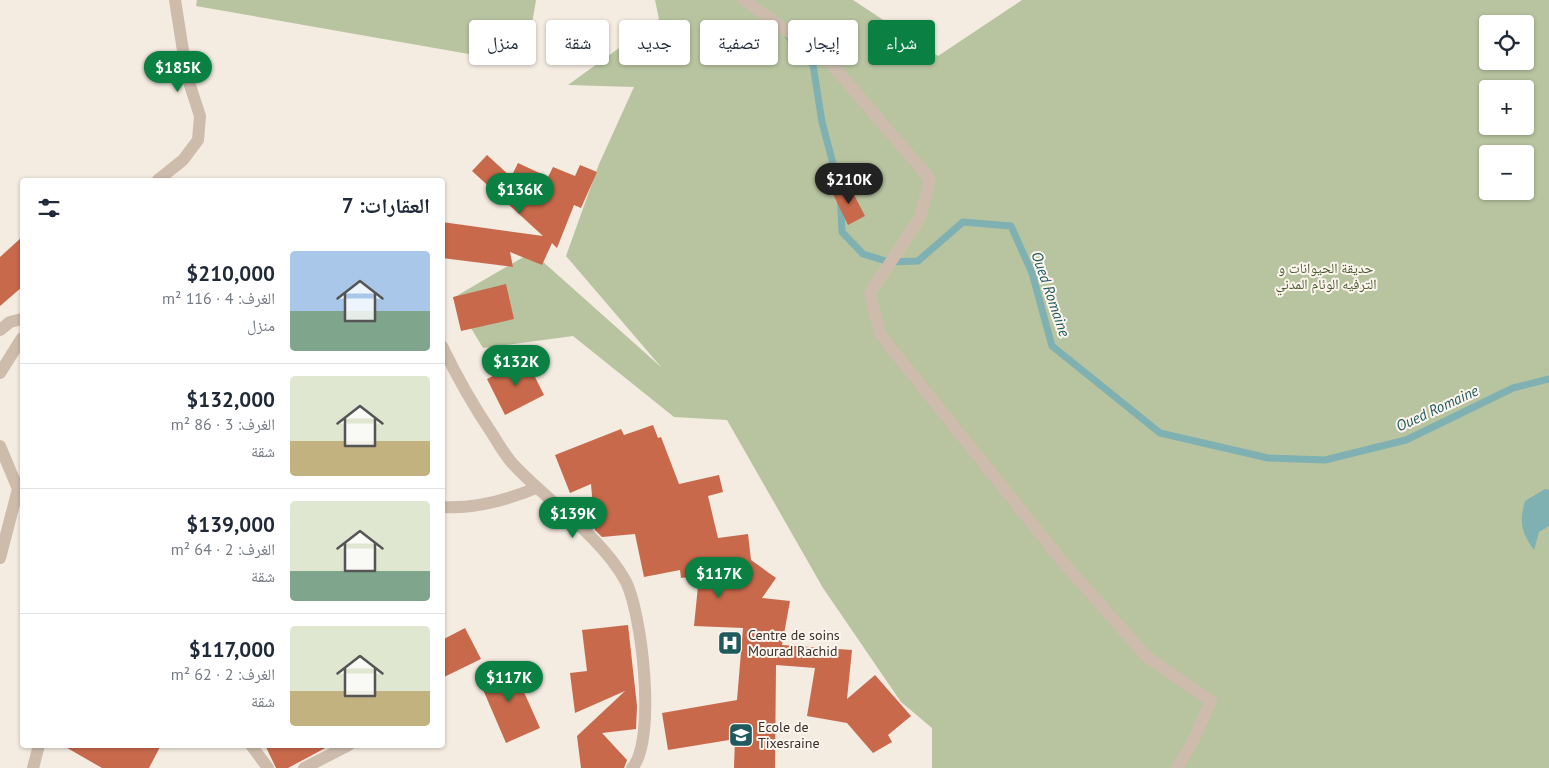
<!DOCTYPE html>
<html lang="ar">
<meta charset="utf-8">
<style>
:root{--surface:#fff;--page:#f6f6f7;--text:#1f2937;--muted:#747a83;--line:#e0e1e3;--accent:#0b8043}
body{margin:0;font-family:"PT Sans","Noto Naskh Arabic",sans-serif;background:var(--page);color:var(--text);direction:rtl;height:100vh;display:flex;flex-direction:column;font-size:19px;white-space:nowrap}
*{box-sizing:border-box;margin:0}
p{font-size:16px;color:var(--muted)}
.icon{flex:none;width:28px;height:28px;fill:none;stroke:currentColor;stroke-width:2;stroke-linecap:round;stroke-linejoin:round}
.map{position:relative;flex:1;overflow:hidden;direction:ltr}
.drawer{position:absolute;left:20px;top:178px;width:425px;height:570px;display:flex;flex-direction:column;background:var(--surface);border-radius:5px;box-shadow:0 1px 4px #0004;direction:rtl}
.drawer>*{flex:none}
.hud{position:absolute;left:460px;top:20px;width:475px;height:45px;direction:rtl;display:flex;gap:10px}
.tools{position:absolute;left:1479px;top:15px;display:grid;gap:10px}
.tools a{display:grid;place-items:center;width:55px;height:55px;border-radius:5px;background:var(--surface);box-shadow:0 1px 4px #0004;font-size:25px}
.price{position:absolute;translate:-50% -42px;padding:0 11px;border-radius:18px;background:var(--accent);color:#fff;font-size:16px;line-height:32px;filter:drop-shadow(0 1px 2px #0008)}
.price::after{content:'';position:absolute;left:50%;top:30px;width:15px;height:11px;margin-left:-8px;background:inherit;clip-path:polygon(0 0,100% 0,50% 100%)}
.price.on{background:#222;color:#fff}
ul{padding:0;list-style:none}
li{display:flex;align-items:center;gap:15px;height:125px;padding:0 15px}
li+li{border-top:1px solid var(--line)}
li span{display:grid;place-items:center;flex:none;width:140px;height:100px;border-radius:5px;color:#555}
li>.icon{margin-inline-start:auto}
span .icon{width:60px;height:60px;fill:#fffc;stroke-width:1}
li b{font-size:21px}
h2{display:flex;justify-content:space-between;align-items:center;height:60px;padding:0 15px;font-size:21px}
.tag{padding:0 18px;border-radius:5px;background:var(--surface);box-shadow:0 1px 4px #0004;font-size:18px;line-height:45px}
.tag.on{background:var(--accent);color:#fff}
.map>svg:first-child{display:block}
</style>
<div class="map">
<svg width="1549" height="768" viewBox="0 0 1549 768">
<rect width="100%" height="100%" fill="#f4ebe1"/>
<path fill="#b8c4a0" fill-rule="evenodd" d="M197,0H536L525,64L196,6Z
M655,0H853L938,56L1022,0H1549V768H932V728L901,702L823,588L727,420L674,417L573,336L483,348L453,298L532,252L661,367L566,256L599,164L634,87L568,85L659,19ZM1488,24H1525V61H1488ZM1488,89H1525V126H1488ZM1488,154H1525V191H1488Z"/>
<path fill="#7fb0b2" d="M1545,489L1549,490V526L1539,532L1534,550C1521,532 1519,522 1525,501Z"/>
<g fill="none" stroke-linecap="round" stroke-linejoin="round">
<path stroke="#7fb0b2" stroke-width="7" d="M788,36L813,65L822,122L840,190L842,232L863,254L889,262L918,261L963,222L1011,226L1032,273L1052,346L1160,433L1268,458L1325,460L1406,440L1513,388L1549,379"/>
</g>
<path fill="#c8694b" d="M487,155L511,177L518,163L548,177L553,167L575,176L580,165L597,172L581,208L574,205L557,248L552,243L542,265L510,252L513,267L442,258V222L543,236L472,171Z
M849,185L865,216L848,225L833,194Z
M22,237V287L0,306V257Z
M506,284L514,319L461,331L453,297Z
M526,359L544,395L505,415L487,379Z
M653,425L658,438L661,437L679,484L719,475L723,492L708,496L718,538L748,534L751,560L776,578L762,598L790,601L782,645L852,650L847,699L875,675L911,716L888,735L892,742L873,753L847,723L807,716L815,668L776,665L775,768H734L735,739L668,750L662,713L737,700L743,628L694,626L699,576L681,578L680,570L644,577L635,534L602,537L595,530L591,484L570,493L555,455L621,429L624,435Z
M628,625L637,706L636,729L602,733L627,760L624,768H581L577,736L625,691L575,713L570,673L587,671L582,630Z
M465,628L481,659L442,678V640Z
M511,663L540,728L506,743L478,678Z
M62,745H161L149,768H102Z
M265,745H331L288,768H276Z"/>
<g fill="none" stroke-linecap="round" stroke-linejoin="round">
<path stroke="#cdbbac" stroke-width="12" d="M744,0L828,60L930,179L920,218L870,293L880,334L1062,561L1147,657L1211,701L1193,741L1177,768"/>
<path stroke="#cdbbac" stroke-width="12" d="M158,180L183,160L198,140L200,116L187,76L175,0
M0,330L10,322L22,319
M442,346C457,377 474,407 493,435C499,445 505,455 512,463C547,501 600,535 625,580C642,611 657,741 632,768
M0,373L22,338
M0,446L18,489L0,558
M442,507C474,509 507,500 536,488
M251,745L268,768
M33,768L39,745
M304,768L349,745"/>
</g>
<defs>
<symbol id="hospital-square" viewBox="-11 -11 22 22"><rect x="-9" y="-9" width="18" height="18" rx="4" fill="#1f5a5e" stroke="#fbf5ee"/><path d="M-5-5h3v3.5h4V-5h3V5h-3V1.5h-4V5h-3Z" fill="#fff"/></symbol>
<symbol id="school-square" viewBox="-11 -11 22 22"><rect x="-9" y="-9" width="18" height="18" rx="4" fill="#1f5a5e" stroke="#fbf5ee"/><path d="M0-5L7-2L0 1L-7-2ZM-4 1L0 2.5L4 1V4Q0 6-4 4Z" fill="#fff"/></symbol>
</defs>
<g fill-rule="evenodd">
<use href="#hospital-square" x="716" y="629" width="28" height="28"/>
<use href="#school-square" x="727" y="721" width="28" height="28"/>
</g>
<g text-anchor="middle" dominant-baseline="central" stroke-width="4" stroke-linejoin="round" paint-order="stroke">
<g font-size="14" fill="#4a5a2e" stroke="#fbf5ee">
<text x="1326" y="268">حديقة الحيوانات و<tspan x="1326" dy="16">الترفيه الوئام المدني</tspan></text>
</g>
<g font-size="14" fill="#3b302b" stroke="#fbf5ee" text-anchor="start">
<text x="748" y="635">Centre de soins<tspan x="748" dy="16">Mourad Rachid</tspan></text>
<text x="758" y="727">Ecole de<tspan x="758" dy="16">Tixesraine</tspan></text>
</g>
<g font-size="15" font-style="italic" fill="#1f5a5e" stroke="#fbf5ee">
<text transform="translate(1051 294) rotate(71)">Oued Romaine</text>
<text transform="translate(1437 408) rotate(-25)">Oued Romaine</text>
</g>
</g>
</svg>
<div class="tools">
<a><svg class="icon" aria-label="locate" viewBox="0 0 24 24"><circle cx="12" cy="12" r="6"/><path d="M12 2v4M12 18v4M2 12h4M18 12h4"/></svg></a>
<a>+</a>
<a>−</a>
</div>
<b class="price" style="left:178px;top:93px">$185K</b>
<b class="price on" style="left:849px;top:205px">$210K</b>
<b class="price" style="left:520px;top:215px">$136K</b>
<b class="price" style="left:516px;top:387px">$132K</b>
<b class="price" style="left:573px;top:539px">$139K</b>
<b class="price" style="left:719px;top:599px">$117K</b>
<b class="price" style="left:509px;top:703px">$117K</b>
<div class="hud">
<a class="tag on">شراء</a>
<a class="tag">إيجار</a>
<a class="tag">تصفية</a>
<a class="tag">جديد</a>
<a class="tag">شقة</a>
<a class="tag">منزل</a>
</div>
<section class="drawer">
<h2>العقارات: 7<svg class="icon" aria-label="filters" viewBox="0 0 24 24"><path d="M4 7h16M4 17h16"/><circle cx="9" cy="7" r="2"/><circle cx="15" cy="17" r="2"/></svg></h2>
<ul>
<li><span style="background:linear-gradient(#a9c7e8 60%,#7fa58c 0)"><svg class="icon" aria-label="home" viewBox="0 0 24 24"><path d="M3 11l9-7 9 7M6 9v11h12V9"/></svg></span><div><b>$210,000</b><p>الغرف: 4 · 116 m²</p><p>منزل</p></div></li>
<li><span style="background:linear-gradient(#dfe7d0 65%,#c2b280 0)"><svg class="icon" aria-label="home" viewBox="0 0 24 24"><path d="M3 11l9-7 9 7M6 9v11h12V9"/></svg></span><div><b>$132,000</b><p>الغرف: 3 · 86 m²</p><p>شقة</p></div></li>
<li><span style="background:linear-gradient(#dfe7d0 70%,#7fa58c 0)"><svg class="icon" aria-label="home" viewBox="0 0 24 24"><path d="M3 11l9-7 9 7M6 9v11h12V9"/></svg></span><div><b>$139,000</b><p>الغرف: 2 · 64 m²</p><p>شقة</p></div></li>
<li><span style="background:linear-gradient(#dfe7d0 65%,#c2b280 0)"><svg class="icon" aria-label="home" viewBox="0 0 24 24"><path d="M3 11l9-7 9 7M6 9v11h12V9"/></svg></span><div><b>$117,000</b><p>الغرف: 2 · 62 m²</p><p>شقة</p></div></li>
</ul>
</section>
</div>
